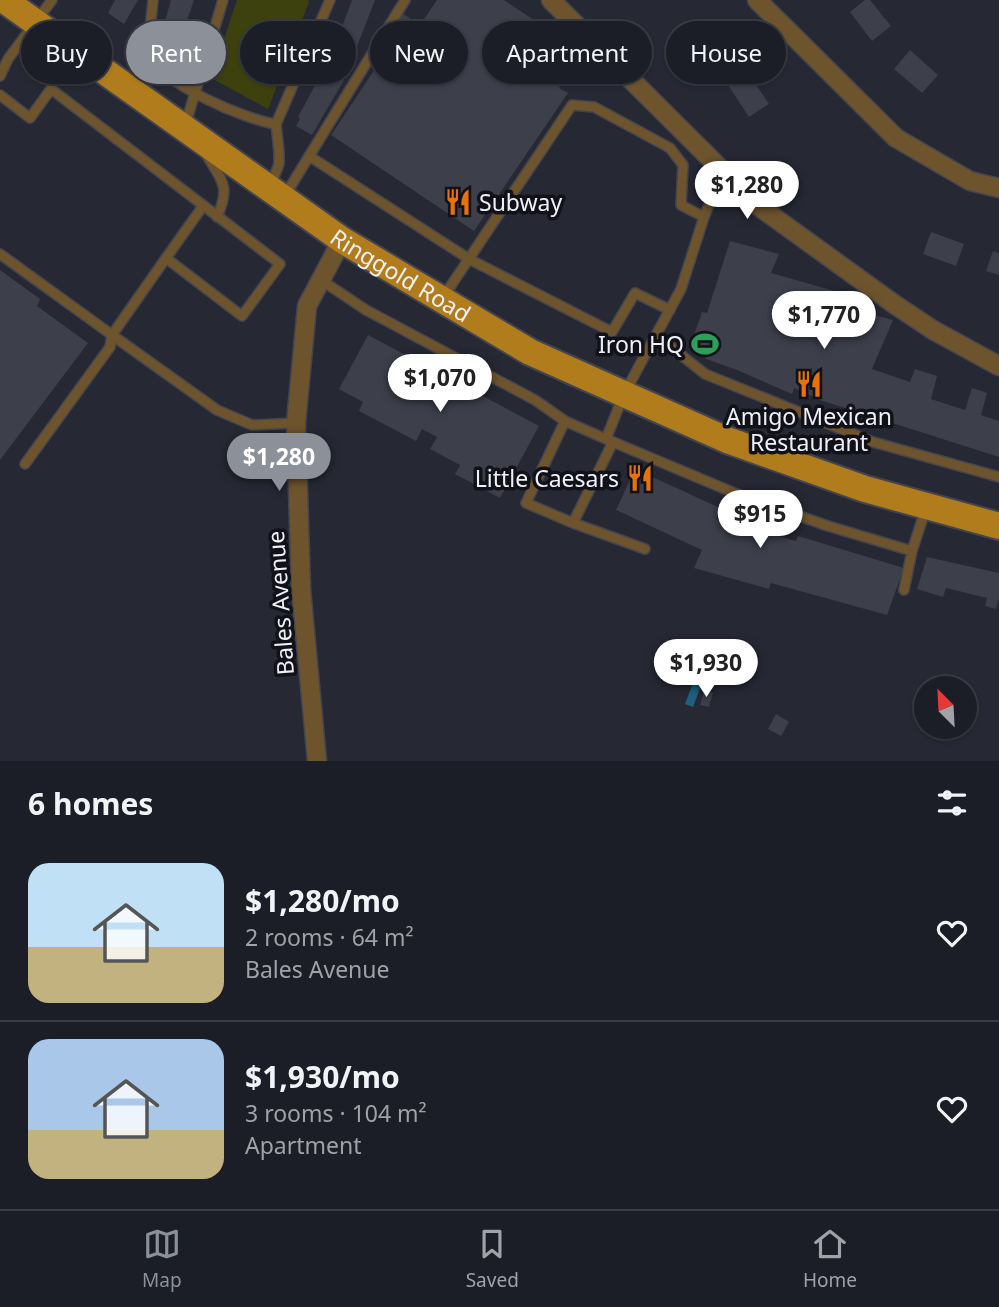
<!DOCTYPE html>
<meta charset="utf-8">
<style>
:root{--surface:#1c1e27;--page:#292b33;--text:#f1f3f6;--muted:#a0a2a7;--line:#3a3c44;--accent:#8c9099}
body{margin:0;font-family:"Noto Sans",sans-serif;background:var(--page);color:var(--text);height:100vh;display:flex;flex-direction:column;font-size:26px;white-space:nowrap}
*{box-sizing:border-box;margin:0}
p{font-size:23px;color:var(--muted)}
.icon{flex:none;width:38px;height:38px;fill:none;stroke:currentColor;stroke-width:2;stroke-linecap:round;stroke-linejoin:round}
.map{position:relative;height:761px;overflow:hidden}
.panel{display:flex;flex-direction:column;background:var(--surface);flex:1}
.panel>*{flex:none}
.hud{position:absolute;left:21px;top:21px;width:957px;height:63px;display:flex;gap:14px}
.needle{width:46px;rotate:336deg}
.tools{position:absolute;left:914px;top:676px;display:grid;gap:14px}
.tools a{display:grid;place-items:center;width:63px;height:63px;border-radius:50%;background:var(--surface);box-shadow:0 2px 5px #0004,0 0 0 2px var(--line);font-size:35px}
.price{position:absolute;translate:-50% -60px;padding:0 16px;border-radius:24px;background:#fff;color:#222;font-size:23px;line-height:46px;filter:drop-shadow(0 2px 4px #0008)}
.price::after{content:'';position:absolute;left:50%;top:42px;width:21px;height:16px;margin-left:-10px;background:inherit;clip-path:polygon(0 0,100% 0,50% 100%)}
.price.on{background:var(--accent);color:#fff}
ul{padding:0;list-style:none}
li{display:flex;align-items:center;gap:21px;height:175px;padding:0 28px}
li+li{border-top:2px solid var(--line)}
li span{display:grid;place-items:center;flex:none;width:196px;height:140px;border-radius:21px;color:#555}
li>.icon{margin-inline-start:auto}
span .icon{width:84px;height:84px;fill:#fffc;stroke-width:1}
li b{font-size:30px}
h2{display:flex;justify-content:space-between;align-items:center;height:84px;padding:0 28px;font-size:30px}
.chip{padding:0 24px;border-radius:32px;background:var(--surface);box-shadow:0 2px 5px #0004,0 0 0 2px var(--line);font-size:24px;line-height:63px}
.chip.on{background:var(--accent);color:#fff}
.menu{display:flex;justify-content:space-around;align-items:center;height:98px;border-top:2px solid var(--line);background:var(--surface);font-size:19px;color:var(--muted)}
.menu a{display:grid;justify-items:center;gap:4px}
.menu .on{color:var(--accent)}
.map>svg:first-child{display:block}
</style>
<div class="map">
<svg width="999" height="761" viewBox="0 0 999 761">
<rect width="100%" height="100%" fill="#262834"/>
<path fill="#3d410e" d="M237,0H308L309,2L268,109L213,79L212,75Z"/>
<path fill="#1d6181" d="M693,683L701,686L693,707L685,704Z"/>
<path fill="#3d3f4b" d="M115,0H138L124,24L108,13Z
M171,0H194L185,27L183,65H164V24Z
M352,0H375L344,80L312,135L296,126L300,119L298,117L319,78L322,81Z
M437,0H504L583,53L559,88L568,93L474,231L331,135L375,69L394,82L402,71L390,63L411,36L395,26L403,14L420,25Z
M865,0H870L891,26L872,41L850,12Z
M910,50L938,75L922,93L894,69Z
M746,70L769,104L749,117L726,82Z
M931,232L964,244L956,266L923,254Z
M730,241L779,254L771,273L856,297L851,309L893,320L872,369L910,382L915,369L937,376L931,399L965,410L972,388L987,393L981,415L999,421V457L820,400L794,388L792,394L737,370L706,359L694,335L702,312L707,313Z
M993,251L999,253V275L986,271Z
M0,270L40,299L37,306L88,343L0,460Z
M368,335L539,426L500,498L455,474L460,465L430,449L437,437L422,429L416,441L359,411L363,402L339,389Z
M635,469L720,508L716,519L796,541L798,536L904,568L887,615L771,583L769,589L694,568L702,550L616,510Z
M927,557L999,573V598L996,609L985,606L987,598L946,588L943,597L917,589Z
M704,690L713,693L709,707L700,705Z
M776,714L789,722L781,736L768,729Z"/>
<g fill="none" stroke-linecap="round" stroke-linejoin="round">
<defs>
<path id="service" d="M153,0C152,16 147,39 151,54C160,84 246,120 276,124
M0,76L8,59L52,0
M0,95L30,118L51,89L280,264L242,316L166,258L112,335L0,254
M185,126L223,0
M206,154C222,181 231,186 217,217
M309,156L469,259L612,332L635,293L670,310
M727,174L714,193L704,217L681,289L624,394L606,439L737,494L828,526L912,551L926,508
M271,185L279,164V152L276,124L330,0
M284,197L405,0
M166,258L203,206
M321,280L366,310L535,400L565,421
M444,296L572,105L594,107L670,148L683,165L681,205L704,217
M656,335L705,374L873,442L999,477
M606,439L565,421L526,503L573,523L613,442
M25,464L110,347L112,335L217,410L252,425L296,423
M573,523L645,549
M904,590L912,551"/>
<path id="minor" d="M551,0L757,205L894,304L933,330L999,366
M757,0L896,138L970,181L999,188
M317,761L301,589L296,423L307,306L342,240"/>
<g id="primary">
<path id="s1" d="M4,0L342,240L530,352L727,440L865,489L999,526"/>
</g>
</defs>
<use href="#service" stroke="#42444f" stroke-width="12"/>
<use href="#minor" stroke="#42444f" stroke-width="21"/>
<use href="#primary" stroke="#42444f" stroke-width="30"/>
<use href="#service" stroke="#6e542d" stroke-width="9"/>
<use href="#minor" stroke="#6e542d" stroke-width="18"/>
<use href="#primary" stroke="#b17c1c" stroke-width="26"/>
</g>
<defs>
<symbol id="restaurant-bare" viewBox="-9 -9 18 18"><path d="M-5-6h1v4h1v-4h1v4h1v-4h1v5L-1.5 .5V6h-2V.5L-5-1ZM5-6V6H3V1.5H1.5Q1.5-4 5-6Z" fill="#e8710a" stroke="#111217" stroke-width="2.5" paint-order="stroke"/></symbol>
<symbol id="stadium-bare" viewBox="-9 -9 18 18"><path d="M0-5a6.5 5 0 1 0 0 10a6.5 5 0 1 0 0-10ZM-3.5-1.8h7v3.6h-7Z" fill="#2e9e5b" stroke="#111217" stroke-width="2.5" paint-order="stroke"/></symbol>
</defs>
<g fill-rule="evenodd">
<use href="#restaurant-bare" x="439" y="183" width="38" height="38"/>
<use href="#stadium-bare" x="686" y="325" width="38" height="38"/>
<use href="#restaurant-bare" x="790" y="365" width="38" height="38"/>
<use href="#restaurant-bare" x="621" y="459" width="38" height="38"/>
</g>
<g text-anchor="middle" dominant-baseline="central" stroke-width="7" stroke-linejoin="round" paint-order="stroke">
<g font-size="23" fill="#eeeff7" stroke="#111217" text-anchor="end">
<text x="479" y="202" text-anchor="start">Subway</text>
<text x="684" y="344">Iron HQ</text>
<text x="809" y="416" text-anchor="middle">Amigo Mexican<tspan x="809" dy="26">Restaurant</tspan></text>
<text x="619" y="478">Little Caesars</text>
</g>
<g font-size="23" fill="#eeeff7" stroke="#111217">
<text stroke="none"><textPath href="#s1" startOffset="483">Ringgold Road</textPath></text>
<text transform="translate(280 603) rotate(-94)">Bales Avenue</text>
</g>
</g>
</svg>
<div class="tools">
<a><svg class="needle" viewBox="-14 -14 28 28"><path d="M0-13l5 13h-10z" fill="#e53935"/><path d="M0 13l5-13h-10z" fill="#a0a2a7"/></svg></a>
</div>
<b class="price" style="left:747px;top:221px">$1,280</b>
<b class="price" style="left:824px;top:351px">$1,770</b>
<b class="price" style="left:440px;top:414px">$1,070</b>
<b class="price on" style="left:279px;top:493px">$1,280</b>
<b class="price" style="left:760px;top:550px">$915</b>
<b class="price" style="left:706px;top:699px">$1,930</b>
<div class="hud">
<a class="chip">Buy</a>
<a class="chip on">Rent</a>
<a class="chip">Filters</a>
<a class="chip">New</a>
<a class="chip">Apartment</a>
<a class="chip">House</a>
</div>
</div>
<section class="panel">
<h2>6 homes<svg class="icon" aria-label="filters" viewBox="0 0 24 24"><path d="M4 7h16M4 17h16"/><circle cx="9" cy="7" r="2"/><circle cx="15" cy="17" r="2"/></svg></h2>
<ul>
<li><span style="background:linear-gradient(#bfe0f5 60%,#c2b280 0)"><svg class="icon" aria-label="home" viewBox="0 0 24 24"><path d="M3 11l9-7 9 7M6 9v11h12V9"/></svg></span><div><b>$1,280/mo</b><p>2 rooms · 64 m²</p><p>Bales Avenue</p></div><svg class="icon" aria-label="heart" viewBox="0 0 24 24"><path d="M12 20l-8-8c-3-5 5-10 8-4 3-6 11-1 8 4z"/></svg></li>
<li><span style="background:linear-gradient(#a9c7e8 65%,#c2b280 0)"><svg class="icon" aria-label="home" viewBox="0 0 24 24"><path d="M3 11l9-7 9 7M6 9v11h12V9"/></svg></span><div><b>$1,930/mo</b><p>3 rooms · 104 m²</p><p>Apartment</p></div><svg class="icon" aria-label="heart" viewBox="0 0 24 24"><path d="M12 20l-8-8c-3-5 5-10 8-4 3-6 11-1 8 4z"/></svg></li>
</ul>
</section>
<nav class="menu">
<a class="on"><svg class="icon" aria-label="map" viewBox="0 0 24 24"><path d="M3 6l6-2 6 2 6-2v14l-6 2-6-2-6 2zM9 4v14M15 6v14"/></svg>Map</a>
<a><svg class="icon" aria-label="saved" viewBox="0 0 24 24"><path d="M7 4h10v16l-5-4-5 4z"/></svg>Saved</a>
<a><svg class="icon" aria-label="home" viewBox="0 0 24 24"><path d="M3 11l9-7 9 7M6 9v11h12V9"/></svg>Home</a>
</nav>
